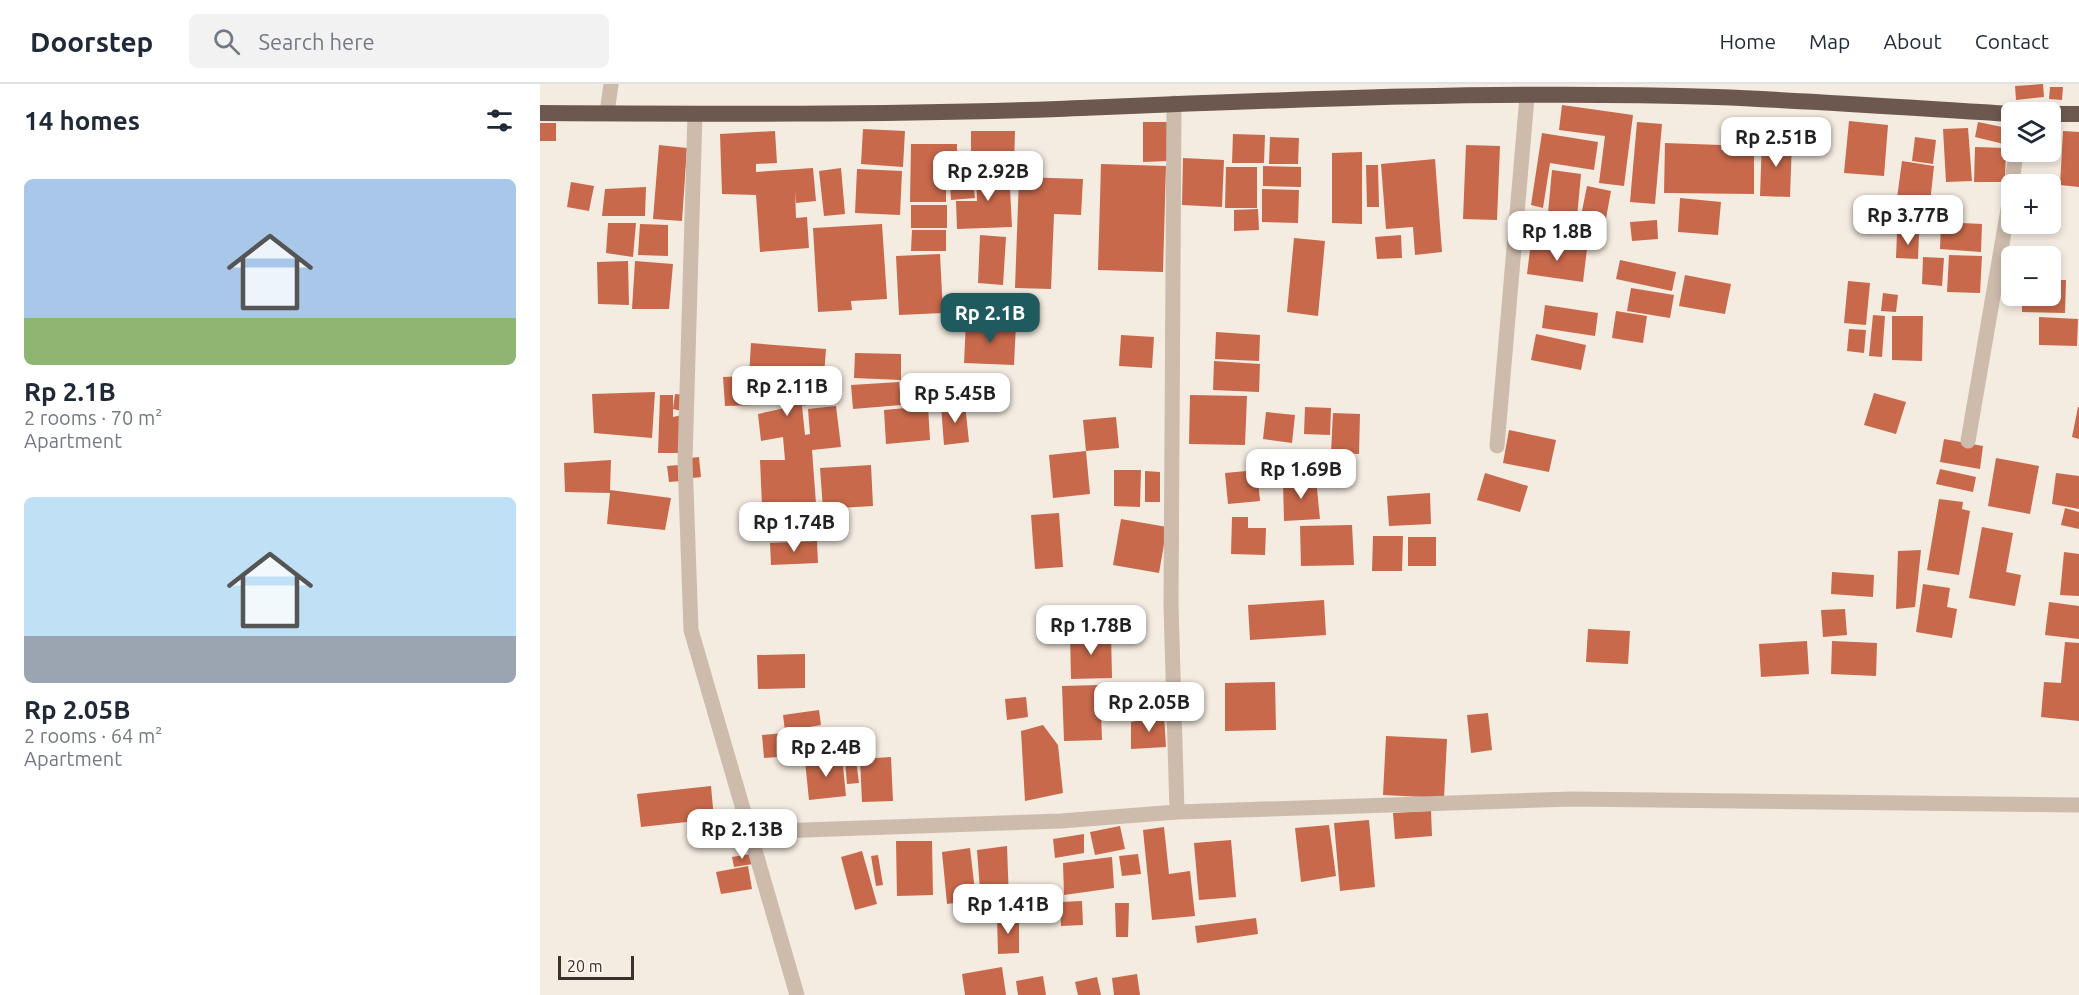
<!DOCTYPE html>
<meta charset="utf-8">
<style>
:root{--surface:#fff;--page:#f2f2f3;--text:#1f2937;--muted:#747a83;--line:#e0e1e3;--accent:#1f5a5e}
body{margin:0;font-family:Ubuntu,sans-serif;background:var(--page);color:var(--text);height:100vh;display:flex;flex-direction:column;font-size:22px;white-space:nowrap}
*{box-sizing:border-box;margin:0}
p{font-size:20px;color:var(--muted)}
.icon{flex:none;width:33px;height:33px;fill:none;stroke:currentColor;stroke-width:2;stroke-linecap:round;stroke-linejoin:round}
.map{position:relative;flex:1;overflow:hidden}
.drawer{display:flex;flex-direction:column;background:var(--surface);width:540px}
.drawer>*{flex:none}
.tools{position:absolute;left:1461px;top:18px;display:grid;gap:12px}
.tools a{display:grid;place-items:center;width:60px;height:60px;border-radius:9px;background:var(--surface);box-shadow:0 3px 9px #0003;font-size:30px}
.scale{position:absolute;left:18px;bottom:15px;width:76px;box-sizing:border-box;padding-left:6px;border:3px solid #3b302b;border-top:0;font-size:16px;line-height:21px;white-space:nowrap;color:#3b302b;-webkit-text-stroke:4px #fbf5ee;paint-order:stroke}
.price{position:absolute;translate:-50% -51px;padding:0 14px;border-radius:12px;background:#fff;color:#222;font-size:20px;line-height:39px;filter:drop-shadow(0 2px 3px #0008)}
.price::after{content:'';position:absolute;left:50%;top:36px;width:18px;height:14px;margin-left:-9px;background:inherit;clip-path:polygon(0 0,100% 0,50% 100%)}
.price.selected{background:var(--accent);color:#fff}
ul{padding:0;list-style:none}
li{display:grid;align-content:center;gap:12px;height:318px;padding:0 24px}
li span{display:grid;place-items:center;height:186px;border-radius:9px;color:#555}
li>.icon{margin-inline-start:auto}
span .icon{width:108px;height:108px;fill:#fffc;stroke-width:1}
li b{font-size:26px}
h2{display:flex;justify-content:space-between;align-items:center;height:72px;padding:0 24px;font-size:26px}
header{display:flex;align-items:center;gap:36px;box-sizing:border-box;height:84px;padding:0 30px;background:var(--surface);border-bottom:2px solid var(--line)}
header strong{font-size:28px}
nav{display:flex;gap:33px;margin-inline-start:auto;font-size:21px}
.search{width:420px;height:54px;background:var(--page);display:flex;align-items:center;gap:15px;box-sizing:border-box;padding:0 21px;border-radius:9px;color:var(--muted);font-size:22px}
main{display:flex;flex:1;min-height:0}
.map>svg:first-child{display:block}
</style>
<header>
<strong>Doorstep</strong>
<div class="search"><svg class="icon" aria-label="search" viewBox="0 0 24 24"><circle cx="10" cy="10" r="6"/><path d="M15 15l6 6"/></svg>Search here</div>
<nav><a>Home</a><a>Map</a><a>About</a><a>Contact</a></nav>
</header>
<main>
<section class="drawer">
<h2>14 homes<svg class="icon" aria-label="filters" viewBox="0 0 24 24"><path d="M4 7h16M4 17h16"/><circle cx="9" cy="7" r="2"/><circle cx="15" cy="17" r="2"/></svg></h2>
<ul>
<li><span style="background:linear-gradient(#a9c7e8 75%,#8fb573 0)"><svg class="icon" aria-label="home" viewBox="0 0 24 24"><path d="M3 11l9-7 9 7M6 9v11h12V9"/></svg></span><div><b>Rp 2.1B</b><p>2 rooms · 70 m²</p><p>Apartment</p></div></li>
<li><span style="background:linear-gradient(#bfe0f5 75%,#9aa5b1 0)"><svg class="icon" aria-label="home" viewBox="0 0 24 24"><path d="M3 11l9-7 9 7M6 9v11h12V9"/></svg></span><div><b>Rp 2.05B</b><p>2 rooms · 64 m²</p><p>Apartment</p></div></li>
</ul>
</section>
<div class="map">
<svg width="1539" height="911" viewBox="0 0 1539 911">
<rect width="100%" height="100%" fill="#f4ebe1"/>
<path fill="#c8694b" d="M1503,0L1504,13L1476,16L1475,2Z
M1510,3H1523L1522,16L1509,15Z
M1022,21L1093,31L1084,102L1059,99L1065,52L1019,46Z
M1309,37L1348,41L1344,92L1304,89Z
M603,38H629V77L603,78Z
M1097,38L1122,40L1115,120L1090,118Z
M1438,38L1472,45V62L1435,53Z
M0,39H16V57H0Z
M1428,44L1432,97L1406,98L1403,45Z
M323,45L365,47L363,83L321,80Z
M235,47L237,79L216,80V88L273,84L276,117L256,119L255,107L256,134L267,133L269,164L220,168L216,111L182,110L180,50Z
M431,47H475L474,81L431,80Z
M1523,47L1539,48V103L1520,101Z
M1002,49L1058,58L1054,86L1010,79L1003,124L991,121Z
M693,50L725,51L724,79H692Z
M730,53L759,54L758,80H729Z
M1375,53L1396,56L1393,80L1372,77Z
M1222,55L1252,57L1250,113L1220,112Z
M1125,59L1181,61V66L1214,67V110L1124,109Z
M371,60H417V91H406V118H370Z
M119,61L147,64L142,137L113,135Z
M926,61L960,62L957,136L923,135Z
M1435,63L1466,64L1465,98H1434Z
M822,68V140L792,139V69Z
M643,74L684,76L682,123L642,121Z
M895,75L902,168L875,171L873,143L846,145L841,80Z
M1362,77L1394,82L1390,119L1357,114Z
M561,80L626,82L623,188L558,186Z
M826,81H838L839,123H827Z
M723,82L761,83V103L723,102Z
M686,83H717V124H685Z
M301,84L305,130L284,132L279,87Z
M317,85L362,87L360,131L315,129Z
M469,85L472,143L417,145L416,117H437L436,86Z
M1012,86L1041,90L1036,144L1007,140Z
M479,93L543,95L541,131L514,130L511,205L475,204Z
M31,98L54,102L49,127L27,123Z
M433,98L435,114L411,116L410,100Z
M1047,102L1071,107L1061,162L1036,157Z
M106,103L105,132H62L65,105Z
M722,105L759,106L758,139L722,138Z
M1140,114L1181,118L1178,151L1138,148Z
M371,121H407V144H371Z
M718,125L719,146L694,147V126Z
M1117,136L1118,155L1092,157L1090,138Z
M1401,138L1442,140L1441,168L1400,165Z
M68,139H96L93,173L66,169Z
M100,140L128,141V172L98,171Z
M342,140L347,215L311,217L312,226L278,228L273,144Z
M372,146H406V167H371Z
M1357,149L1379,150L1378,175L1356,174Z
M440,151L466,153L463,201L438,199Z
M861,151L862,174L837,175L835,153Z
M754,154L785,157L778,232L747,228Z
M991,158L1047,165L1043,198L987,190Z
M400,170L403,229L359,231L356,172Z
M1409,171L1442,172L1440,209L1407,208Z
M1383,173L1404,174L1402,202L1382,200Z
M1080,176L1136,188L1132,207L1076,195Z
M88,177L89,221L58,220L57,178Z
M95,177L133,180L129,225H92Z
M1145,191L1191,200L1185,230L1139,222Z
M1510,196H1526L1525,229L1482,228V212H1510Z
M1308,197L1330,199L1326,241L1304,239Z
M1091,204L1134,211L1130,234L1087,227Z
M1343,209L1358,211L1356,228L1341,227Z
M1005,221L1058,229L1055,252L1002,244Z
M1076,227L1107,232L1103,259L1072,254Z
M1333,231L1345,232L1342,273L1329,272Z
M1352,232H1383L1382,277L1352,276Z
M1499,233L1538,235L1537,262L1499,261Z
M426,238L476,240L474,281L424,279Z
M1309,245L1326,246L1324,269L1307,267Z
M676,248L720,251L719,277L675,275Z
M996,250L1046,261L1041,286L991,276Z
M581,251L614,253L612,284L579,282Z
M211,259L286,265L282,318L262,322L265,351L270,350L268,325L296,322L301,363L272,366L276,420L222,422L220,376H245L243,353L221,357L218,330L245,324L242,299L243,320L185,322L183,293L209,292Z
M315,269L361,270V296L314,294Z
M674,277L720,280L719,308L673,306Z
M359,298L361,321L313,325L311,301Z
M115,308L112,354L54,349L52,310Z
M1334,309L1366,318L1356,350L1324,341Z
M135,310L145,311L142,327L133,325V333L142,331V369H118L120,311H133V325Z
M650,311L707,312L705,361L649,360Z
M425,320L429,358L404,361L401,322Z
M388,322L390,356L346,360L344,326Z
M765,323L791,324L790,351L764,350Z
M1538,323H1539V355L1532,353Z
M726,328L755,331L752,359L723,355Z
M793,329L820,330L819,370L791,369Z
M576,333L579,364L546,367L543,336Z
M969,346L1016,356L1009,388L963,379Z
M1404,355L1443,362L1440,385L1400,378Z
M546,367L550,410L513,414L509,371Z
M159,373L161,393L152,394L150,374Z
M1456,374L1499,382L1490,430L1448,422Z
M71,376L70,406L131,414L125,446L67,440L70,409L25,408L24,379Z
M139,381L141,397L129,398L127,382Z
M331,381L333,422L283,425L280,384Z
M1400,385L1436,393L1433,408L1396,400Z
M574,386H601L600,423L574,422Z
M717,386L720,417L688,420L685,389Z
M605,387L620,388V418H605Z
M945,389L988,402L980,428L937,416Z
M1516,389L1539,392V425L1512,420Z
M776,395L780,435L744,437L743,397Z
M890,409L891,440L849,442L847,412Z
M1399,415L1423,418L1422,425L1430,427L1419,491L1387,486Z
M1525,424L1539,428V445L1521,441Z
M519,429L523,483L495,485L491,431Z
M692,433H708V444H726L725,471L691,470Z
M214,435H255L256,453H214Z
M581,435L627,443L619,489L573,481Z
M812,441L814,481L761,482L760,442Z
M1442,443L1473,449L1466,488L1481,491L1475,522L1429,514Z
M833,452H863L862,487H832Z
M868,453H896V482H868Z
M277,457L278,479L231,481L230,459Z
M1381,466L1375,523L1356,525L1358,467Z
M1524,468L1539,470V512L1520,511Z
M1292,488L1334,491L1333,513L1291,510Z
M1383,500L1410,504L1407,523L1417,525L1412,554L1376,548Z
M784,516L786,551L710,556L708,521Z
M1509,518L1539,522V555L1505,551Z
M1305,525L1307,551L1283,553L1281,526Z
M1048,545L1090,547L1088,580L1046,578Z
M530,549H571L572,594L531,595Z
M1267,557L1269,590L1221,593L1219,560Z
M1292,557L1337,559L1336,592L1291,590Z
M1525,558L1539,559V637L1501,633L1504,598L1521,599Z
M265,570V604L218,605L217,571Z
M620,598L622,626L583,627L581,602Z
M735,598L736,646L685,647V599Z
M560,601L562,656L524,657L522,602Z
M486,613L488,633L467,636L465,615Z
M279,626L281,641L245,647L243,631Z
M948,629L952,666L931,669L927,631Z
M624,631L626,663L591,665V638Z
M503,641L518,661L523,709L485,717L481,647Z
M289,645L291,669L224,674L222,651Z
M846,652L907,655L904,714L843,711Z
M302,672L306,712L269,716L265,677Z
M351,673L353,717L322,718L320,675Z
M316,676L319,699L307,700L305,677Z
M171,702L174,735L101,743L97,710Z
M891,727L892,752L855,755L853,729Z
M829,736L835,803L800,807L794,739Z
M789,741L796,792L761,798L755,744Z
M580,742L585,765L555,771L550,748Z
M624,743L629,790L650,787L655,832L612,836L603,746Z
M544,750V769L515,774L513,755Z
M691,756L696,813L659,816L654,759Z
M356,757H392L393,811L357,812Z
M467,762L469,817L441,820L437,766Z
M430,764L436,816L407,820L402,768Z
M322,767L337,820L315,826L301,773Z
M211,770L213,780L194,783L192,773Z
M598,770L601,790L582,792L579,772Z
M338,771L343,801L336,802L331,772Z
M572,773L574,804L524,811L523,779Z
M208,782L212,805L181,810L176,788Z
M542,817L543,841L521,842L520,818Z
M575,819H589L588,853H576Z
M457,833H479V869L458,870Z
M716,834L718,850L657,859L655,842Z
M462,883L466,911H425L422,890Z
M597,890L600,911H574L572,894Z
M503,892L506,911H478L476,897Z
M557,893L561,911H538L535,898Z"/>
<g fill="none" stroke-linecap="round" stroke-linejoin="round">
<path stroke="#cdbbac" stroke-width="15" d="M634,19L631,521L637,728
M67,29L71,0
M155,30L145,376L151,546L257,911
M1472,100L1476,68
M1428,357L1472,102
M957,362L987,13
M209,748L521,737L637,728L1032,715L1539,721"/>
<path stroke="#6c584f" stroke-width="16" d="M0,29C172,30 345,31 518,25C737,16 957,6 1176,13C1275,17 1373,24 1472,30
M1510,30H1539"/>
</g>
</svg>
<div class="tools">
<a><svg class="icon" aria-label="layers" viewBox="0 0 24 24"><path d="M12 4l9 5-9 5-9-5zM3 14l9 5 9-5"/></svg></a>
<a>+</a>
<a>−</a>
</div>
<div class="scale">20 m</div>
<b class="price" style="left:1236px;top:84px">Rp 2.51B</b>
<b class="price" style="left:448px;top:118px">Rp 2.92B</b>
<b class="price" style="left:1368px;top:162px">Rp 3.77B</b>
<b class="price" style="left:1017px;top:178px">Rp 1.8B</b>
<b class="price selected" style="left:450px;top:260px">Rp 2.1B</b>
<b class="price" style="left:247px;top:333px">Rp 2.11B</b>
<b class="price" style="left:415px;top:340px">Rp 5.45B</b>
<b class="price" style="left:761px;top:416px">Rp 1.69B</b>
<b class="price" style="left:254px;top:469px">Rp 1.74B</b>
<b class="price" style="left:551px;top:572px">Rp 1.78B</b>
<b class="price" style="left:609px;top:649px">Rp 2.05B</b>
<b class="price" style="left:286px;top:694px">Rp 2.4B</b>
<b class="price" style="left:202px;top:776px">Rp 2.13B</b>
<b class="price" style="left:468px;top:851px">Rp 1.41B</b>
</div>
</main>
